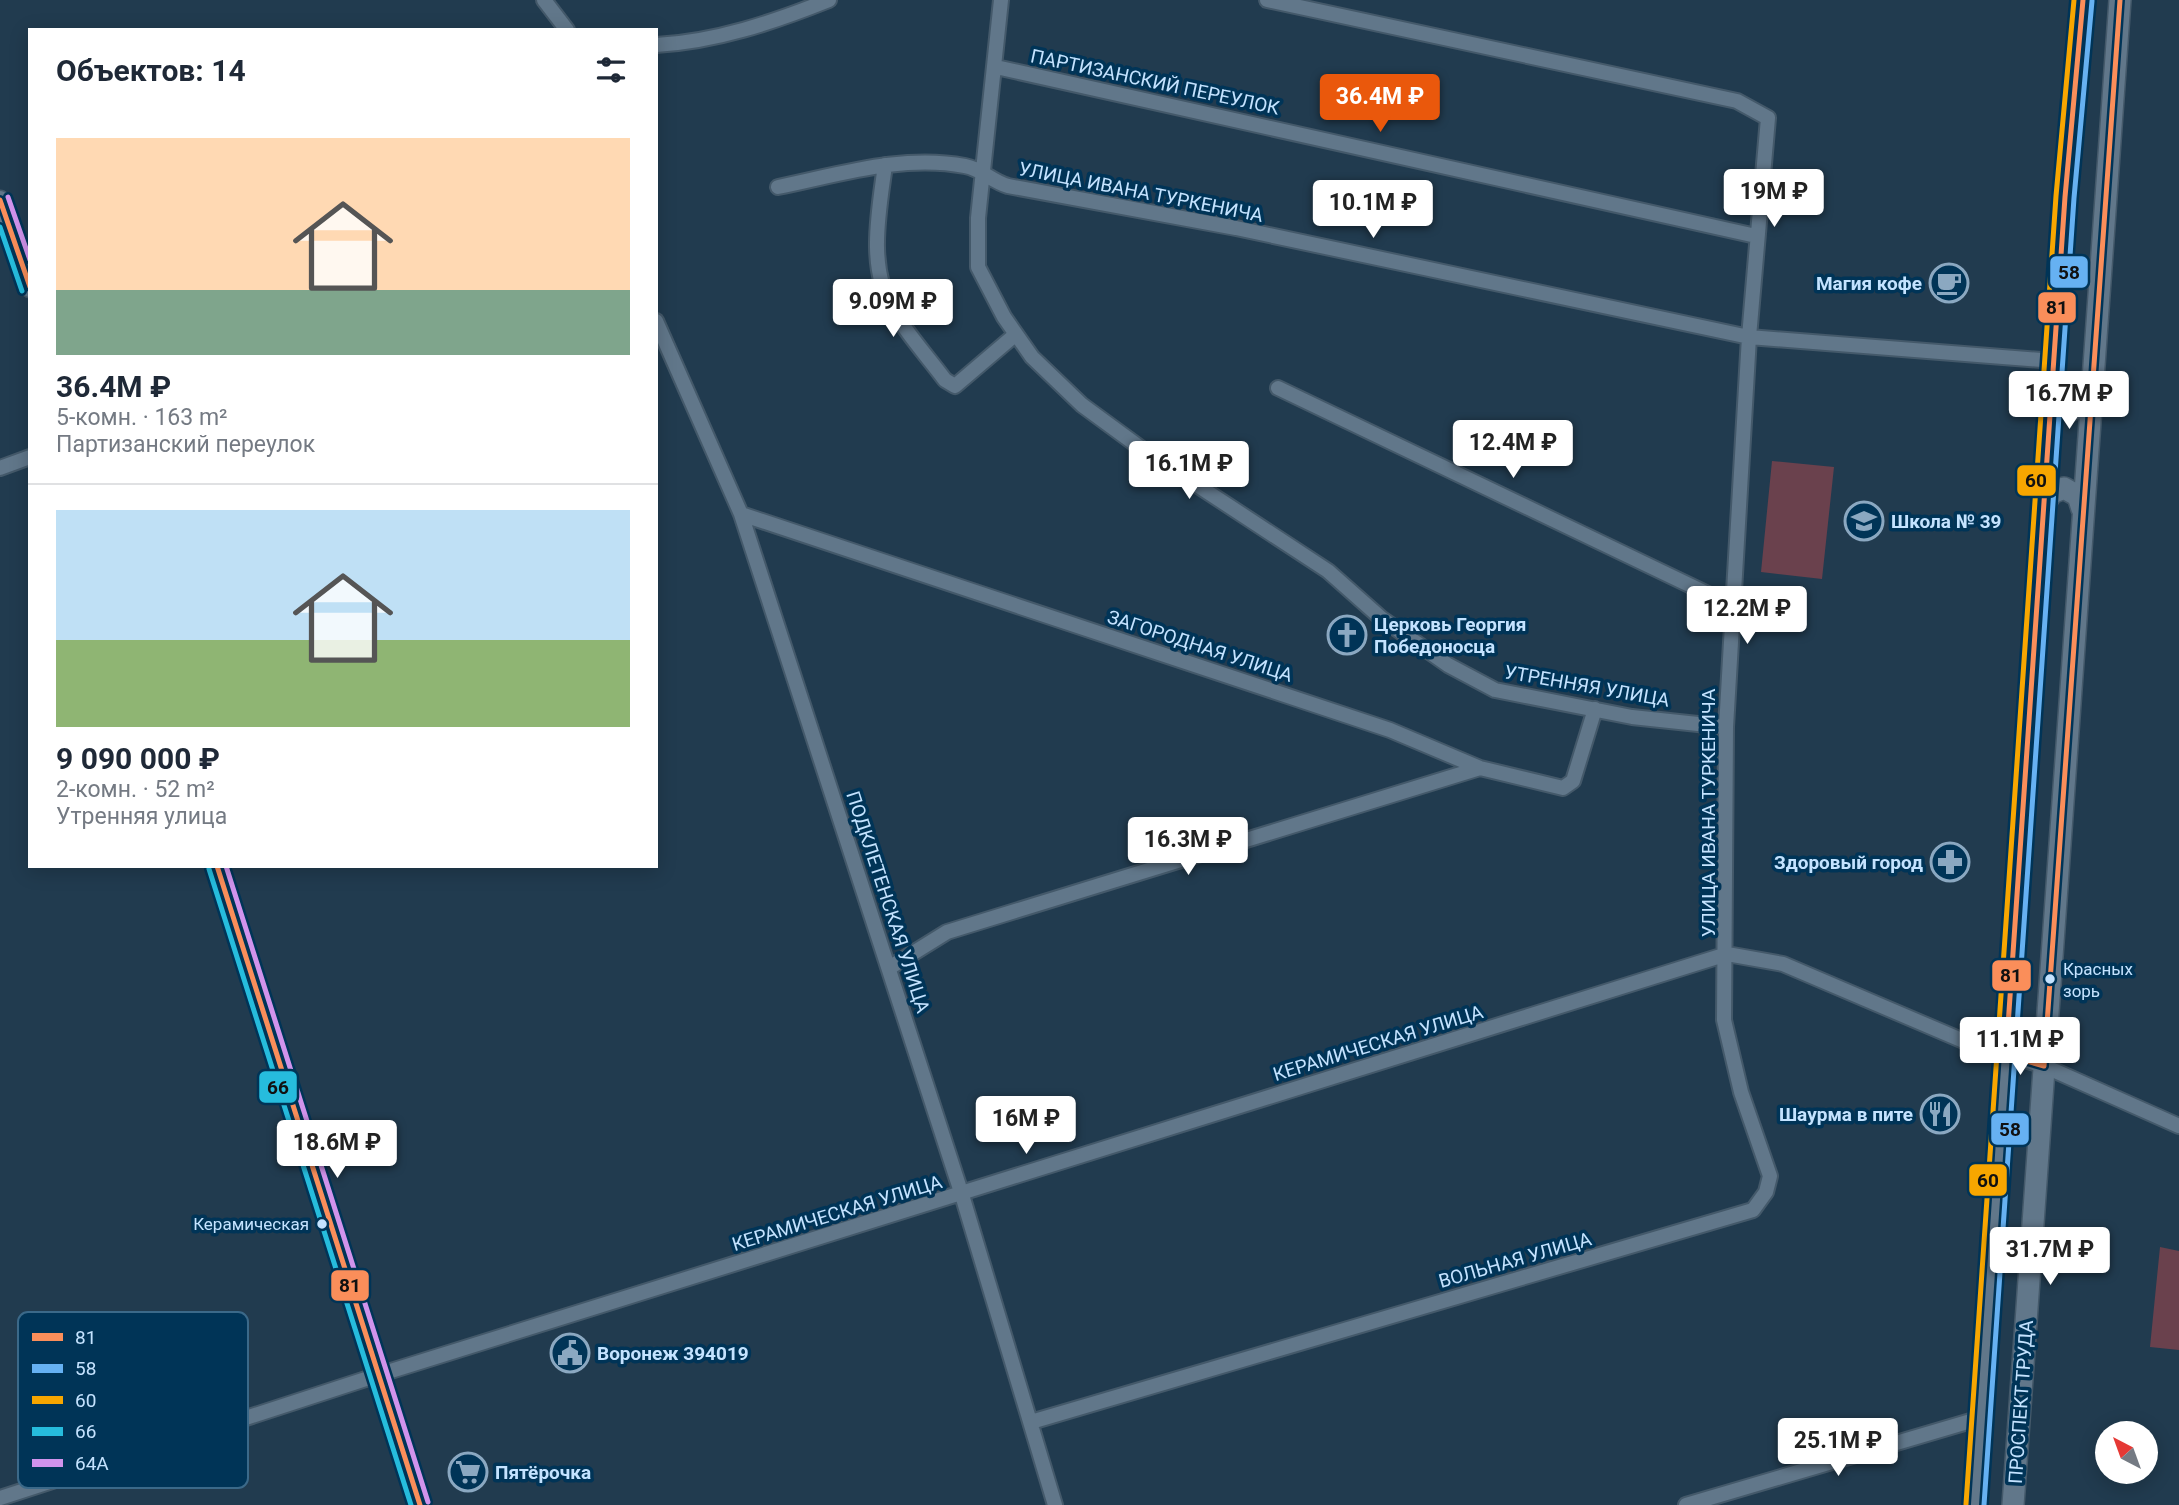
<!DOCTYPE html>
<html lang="ru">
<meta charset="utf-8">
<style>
:root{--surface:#fff;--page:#f6f6f7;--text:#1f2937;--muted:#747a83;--line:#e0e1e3;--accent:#ea580c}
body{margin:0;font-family:Roboto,sans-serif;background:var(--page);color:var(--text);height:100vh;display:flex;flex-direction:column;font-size:26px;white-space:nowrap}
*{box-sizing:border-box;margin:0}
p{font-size:23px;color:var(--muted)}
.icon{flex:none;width:38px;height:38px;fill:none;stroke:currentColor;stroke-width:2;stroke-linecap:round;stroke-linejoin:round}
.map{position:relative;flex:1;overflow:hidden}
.details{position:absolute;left:28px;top:28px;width:630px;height:840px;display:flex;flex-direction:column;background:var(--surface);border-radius:0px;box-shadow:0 4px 18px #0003}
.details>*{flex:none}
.needle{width:46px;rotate:319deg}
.fabs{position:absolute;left:2095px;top:1421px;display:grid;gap:14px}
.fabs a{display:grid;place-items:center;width:63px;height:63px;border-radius:50%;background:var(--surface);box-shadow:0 4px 18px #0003;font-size:35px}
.price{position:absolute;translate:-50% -60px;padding:0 16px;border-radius:7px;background:#fff;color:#222;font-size:23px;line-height:46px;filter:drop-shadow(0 2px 4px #0008)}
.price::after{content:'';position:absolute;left:50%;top:42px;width:21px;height:16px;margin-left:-10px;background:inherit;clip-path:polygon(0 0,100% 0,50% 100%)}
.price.on{background:var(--accent);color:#fff}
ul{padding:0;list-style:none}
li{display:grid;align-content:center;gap:14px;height:371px;padding:0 28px}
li+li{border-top:2px solid var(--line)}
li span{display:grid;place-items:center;height:217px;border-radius:0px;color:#555}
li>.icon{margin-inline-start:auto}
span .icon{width:126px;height:126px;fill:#fffc;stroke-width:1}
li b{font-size:30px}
h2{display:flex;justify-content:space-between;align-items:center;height:84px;padding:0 28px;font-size:30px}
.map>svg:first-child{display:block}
</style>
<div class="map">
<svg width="2179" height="1505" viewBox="0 0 2179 1505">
<rect width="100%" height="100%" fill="#213b4f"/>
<path fill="#6a414d" d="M1772,461L1834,467L1822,579L1761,572Z
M2160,1247L2179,1251V1350L2150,1347Z"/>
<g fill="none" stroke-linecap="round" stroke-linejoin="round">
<defs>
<path id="minor" d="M544,0L567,30
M1001,0L978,218V267L1004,317L1032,357L1082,405L1142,449L1328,571L1381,618L1448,665L1495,690L1632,717L1726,727
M656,45C715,42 774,22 829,0
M996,67L1756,236
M885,165C879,211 867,267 893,310C907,334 928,357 945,380L955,386L1016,334
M778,187C838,175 902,154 965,166C982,169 991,181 1008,186L1236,228L1749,337L2054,361
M656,321L741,514L962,1195L1055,1505
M1278,388L1731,605
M0,468L30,457
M741,514L1390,730L1480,768L1563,788L1573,781L1595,709
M889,968L947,932L1480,768
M1031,1422L1753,1210L1766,1192L1770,1176L1741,1092L1724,1020L1726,727L1749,337L1768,118L1737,101L1267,0
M0,1498L378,1375L1727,954L1783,964L1966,1042L2044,1066L2179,1126
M1686,1505L1981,1418"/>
<path id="tertiary" d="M0,200L30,288
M217,866L420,1505"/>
<path id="secondary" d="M2052,392L2058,404L2070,410L2081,407L2092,393
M2044,504L2052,493L2064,488L2078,496L2082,509
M1975,1505L2065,197L2083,0
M2013,1505L2120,0"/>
</defs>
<use href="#minor" stroke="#44596a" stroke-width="18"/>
<use href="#tertiary" stroke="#44596a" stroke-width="21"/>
<use href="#secondary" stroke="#44596a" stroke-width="24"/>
<use href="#minor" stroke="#61778a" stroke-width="14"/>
<use href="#tertiary" stroke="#61778a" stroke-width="18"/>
<use href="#secondary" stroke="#61778a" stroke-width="21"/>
<defs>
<path id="bus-1" d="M2083,0L2065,197L2006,1055L2044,1066L2120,0
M0,200L30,287
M217,866L420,1505"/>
<path id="bus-2" d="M1984,1505L2074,198L2092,1"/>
<path id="bus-3" d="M1966,1504L2056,196L2074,0"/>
<path id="bus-4" d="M0,227L22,291
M209,869L411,1505"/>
<path id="bus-5" d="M8,197L30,260
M226,866L428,1502"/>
</defs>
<use href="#bus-1" stroke="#003457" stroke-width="10"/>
<use href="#bus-2" stroke="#003457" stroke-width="10"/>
<use href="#bus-3" stroke="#003457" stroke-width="10"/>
<use href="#bus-4" stroke="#003457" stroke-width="10"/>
<use href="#bus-5" stroke="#003457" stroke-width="10"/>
<use href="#bus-1" stroke="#fa8e5a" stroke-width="5"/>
<use href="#bus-2" stroke="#66b1f2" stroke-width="5"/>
<use href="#bus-3" stroke="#f7a600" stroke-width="5"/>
<use href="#bus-4" stroke="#26bcdd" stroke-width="5"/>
<use href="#bus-5" stroke="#d193ec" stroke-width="5"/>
</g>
<defs>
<symbol id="cafe-ring" viewBox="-11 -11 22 22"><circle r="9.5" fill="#003457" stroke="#8ba8c1" stroke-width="1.5"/><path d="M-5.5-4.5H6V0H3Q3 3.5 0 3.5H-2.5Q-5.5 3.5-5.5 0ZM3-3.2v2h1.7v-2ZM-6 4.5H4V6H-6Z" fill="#8ba8c1"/></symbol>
<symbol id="school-ring" viewBox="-11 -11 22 22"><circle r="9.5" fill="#003457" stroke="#8ba8c1" stroke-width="1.5"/><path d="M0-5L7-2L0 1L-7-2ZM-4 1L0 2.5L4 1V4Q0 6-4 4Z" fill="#8ba8c1"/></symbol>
<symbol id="church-ring" viewBox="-11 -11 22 22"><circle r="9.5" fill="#003457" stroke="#8ba8c1" stroke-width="1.5"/><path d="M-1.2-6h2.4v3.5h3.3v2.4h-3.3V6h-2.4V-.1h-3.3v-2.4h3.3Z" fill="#8ba8c1"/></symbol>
<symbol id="pharmacy-ring" viewBox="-11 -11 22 22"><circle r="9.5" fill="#003457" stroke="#8ba8c1" stroke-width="1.5"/><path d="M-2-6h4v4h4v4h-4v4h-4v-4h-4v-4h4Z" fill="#8ba8c1"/></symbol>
<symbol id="restaurant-ring" viewBox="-11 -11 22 22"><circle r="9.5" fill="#003457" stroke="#8ba8c1" stroke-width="1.5"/><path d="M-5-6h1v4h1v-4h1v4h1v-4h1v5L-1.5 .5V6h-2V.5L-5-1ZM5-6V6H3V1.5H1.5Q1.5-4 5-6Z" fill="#8ba8c1"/></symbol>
<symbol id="civic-ring" viewBox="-11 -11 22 22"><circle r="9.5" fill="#003457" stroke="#8ba8c1" stroke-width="1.5"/><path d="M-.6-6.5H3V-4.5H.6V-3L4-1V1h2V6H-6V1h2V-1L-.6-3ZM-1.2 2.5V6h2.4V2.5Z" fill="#8ba8c1"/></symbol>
<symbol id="supermarket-ring" viewBox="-11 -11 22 22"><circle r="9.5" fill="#003457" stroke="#8ba8c1" stroke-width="1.5"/><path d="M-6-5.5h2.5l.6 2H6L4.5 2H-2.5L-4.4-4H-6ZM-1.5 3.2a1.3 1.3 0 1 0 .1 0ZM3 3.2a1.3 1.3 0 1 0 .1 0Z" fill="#8ba8c1"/></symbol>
</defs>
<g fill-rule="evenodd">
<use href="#cafe-ring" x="1927" y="261" width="44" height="44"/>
<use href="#school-ring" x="1842" y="499" width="44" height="44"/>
<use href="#church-ring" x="1325" y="613" width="44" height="44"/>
<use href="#pharmacy-ring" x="1928" y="840" width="44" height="44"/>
<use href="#restaurant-ring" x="1918" y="1092" width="44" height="44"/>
<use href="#civic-ring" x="548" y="1331" width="44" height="44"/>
<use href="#supermarket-ring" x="446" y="1450" width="44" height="44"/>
</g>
<g fill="#c4e3ff" stroke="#003457" stroke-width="2.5">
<circle cx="2050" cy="979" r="6"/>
<circle cx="322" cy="1224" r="6"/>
</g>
<g text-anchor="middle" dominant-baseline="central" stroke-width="7" stroke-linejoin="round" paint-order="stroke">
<g font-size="17" fill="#c4e3ff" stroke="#003457" text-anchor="start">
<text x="2063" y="969">Красных<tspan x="2063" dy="22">зорь</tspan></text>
<text x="309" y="1224" text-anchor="end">Керамическая</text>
</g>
<g font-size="19" fill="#c4e3ff" stroke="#003457">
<text transform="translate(1155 82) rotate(12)">ПАРТИЗАНСКИЙ ПЕРЕУЛОК</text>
<text transform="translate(1141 192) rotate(11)">УЛИЦА ИВАНА ТУРКЕНИЧА</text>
<text transform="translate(1200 646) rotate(18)">ЗАГОРОДНАЯ УЛИЦА</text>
<text transform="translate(1587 686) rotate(10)">УТРЕННЯЯ УЛИЦА</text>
<text transform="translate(1708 813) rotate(-90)">УЛИЦА ИВАНА ТУРКЕНИЧА</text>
<text transform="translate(888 902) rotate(72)">ПОДКЛЕТЕНСКАЯ УЛИЦА</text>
<text transform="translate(1378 1043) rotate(-17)">КЕРАМИЧЕСКАЯ УЛИЦА</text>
<text transform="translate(837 1213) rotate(-17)">КЕРАМИЧЕСКАЯ УЛИЦА</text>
<text transform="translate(1515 1260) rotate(-16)">ВОЛЬНАЯ УЛИЦА</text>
<text transform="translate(2021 1402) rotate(-86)">ПРОСПЕКТ ТРУДА</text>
</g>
<g font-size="19" font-weight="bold" fill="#c4e3ff" stroke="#003457" text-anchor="start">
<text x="1922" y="283" text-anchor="end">Магия кофе</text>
<text x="1891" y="521">Школа № 39</text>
<text x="1374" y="624">Церковь Георгия<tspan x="1374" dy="22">Победоносца</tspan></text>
<text x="1923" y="862" text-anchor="end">Здоровый город</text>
<text x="1913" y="1114" text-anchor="end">Шаурма в пите</text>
<text x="597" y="1353">Воронеж 394019</text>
<text x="495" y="1472">Пятёрочка</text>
</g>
</g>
<rect x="18" y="1312" width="230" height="176" rx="10" fill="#003457" stroke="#3b6989" stroke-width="2"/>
<rect x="32" y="1333" width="31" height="8" fill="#fa8e5a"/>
<rect x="32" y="1364" width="31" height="9" fill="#66b1f2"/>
<rect x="32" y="1396" width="31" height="8" fill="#f7a600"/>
<rect x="32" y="1427" width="31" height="9" fill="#26bcdd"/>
<rect x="32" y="1459" width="31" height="8" fill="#d193ec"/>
<g font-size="19" fill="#c4e3ff">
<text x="75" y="1344">81</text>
<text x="75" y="1375">58</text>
<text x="75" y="1407">60</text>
<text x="75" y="1438">66</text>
<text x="75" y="1470">64А</text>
</g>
<g stroke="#003457" stroke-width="2.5">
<rect x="2049" y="255" width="40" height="34" rx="7" fill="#66b1f2"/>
<rect x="2037" y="291" width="40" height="33" rx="7" fill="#fa8e5a"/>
<rect x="2016" y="464" width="41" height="33" rx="7" fill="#f7a600"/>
<rect x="1991" y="959" width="41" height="33" rx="7" fill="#fa8e5a"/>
<rect x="258" y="1070" width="40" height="34" rx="7" fill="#26bcdd"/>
<rect x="1990" y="1112" width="40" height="34" rx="7" fill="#66b1f2"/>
<rect x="1968" y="1163" width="40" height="34" rx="7" fill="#f7a600"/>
<rect x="330" y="1269" width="40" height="33" rx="7" fill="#fa8e5a"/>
</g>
<g font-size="19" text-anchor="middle" font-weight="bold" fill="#111">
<text x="2069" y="279">58</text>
<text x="2057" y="314">81</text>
<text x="2036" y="487">60</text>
<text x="2011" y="982">81</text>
<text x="278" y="1094">66</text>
<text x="2010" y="1136">58</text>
<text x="1988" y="1187">60</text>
<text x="350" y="1292">81</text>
</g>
</svg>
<div class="fabs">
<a><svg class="needle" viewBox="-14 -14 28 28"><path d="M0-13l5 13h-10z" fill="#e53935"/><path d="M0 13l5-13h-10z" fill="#747a83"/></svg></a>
</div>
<b class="price on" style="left:1380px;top:134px">36.4M ₽</b>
<b class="price" style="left:1774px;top:229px">19M ₽</b>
<b class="price" style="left:1373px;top:240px">10.1M ₽</b>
<b class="price" style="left:893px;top:339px">9.09M ₽</b>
<b class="price" style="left:2069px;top:431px">16.7M ₽</b>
<b class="price" style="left:1513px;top:480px">12.4M ₽</b>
<b class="price" style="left:1189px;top:501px">16.1M ₽</b>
<b class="price" style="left:1747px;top:646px">12.2M ₽</b>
<b class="price" style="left:1188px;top:877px">16.3M ₽</b>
<b class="price" style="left:2020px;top:1077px">11.1M ₽</b>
<b class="price" style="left:1026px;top:1156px">16M ₽</b>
<b class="price" style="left:337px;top:1180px">18.6M ₽</b>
<b class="price" style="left:2050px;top:1287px">31.7M ₽</b>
<b class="price" style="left:1838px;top:1478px">25.1M ₽</b>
<section class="details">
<h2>Объектов: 14<svg class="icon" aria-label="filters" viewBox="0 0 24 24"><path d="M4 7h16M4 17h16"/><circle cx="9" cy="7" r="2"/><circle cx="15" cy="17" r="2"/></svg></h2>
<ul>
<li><span style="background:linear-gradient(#ffd9b3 70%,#7fa58c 0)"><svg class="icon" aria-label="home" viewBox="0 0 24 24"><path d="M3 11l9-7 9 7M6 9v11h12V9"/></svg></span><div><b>36.4M ₽</b><p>5-комн. · 163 m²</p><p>Партизанский переулок</p></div></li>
<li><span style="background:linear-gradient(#bfe0f5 60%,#8fb573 0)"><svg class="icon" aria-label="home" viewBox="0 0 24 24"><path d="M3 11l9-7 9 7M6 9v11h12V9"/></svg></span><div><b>9 090 000 ₽</b><p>2-комн. · 52 m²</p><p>Утренняя улица</p></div></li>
</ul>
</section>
</div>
